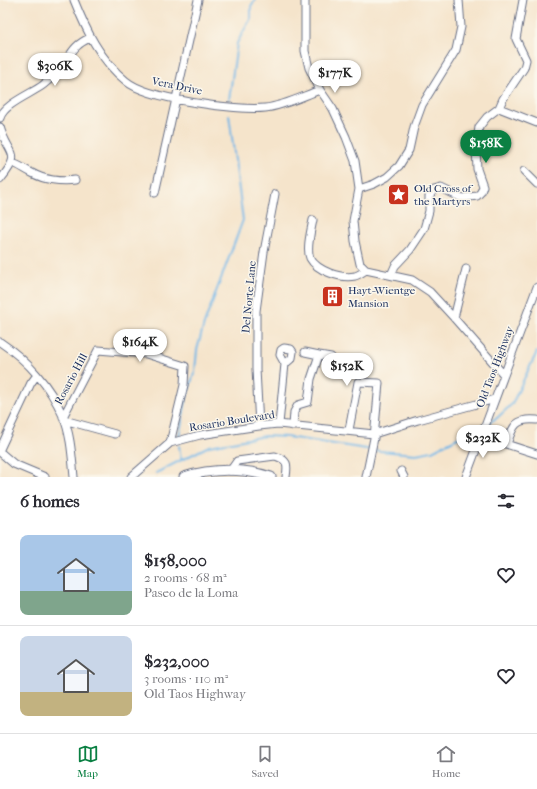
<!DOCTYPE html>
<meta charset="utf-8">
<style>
:root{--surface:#fff;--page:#f7f7f7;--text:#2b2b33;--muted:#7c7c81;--line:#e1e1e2;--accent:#0b8043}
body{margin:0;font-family:"IM FELL French Canon",serif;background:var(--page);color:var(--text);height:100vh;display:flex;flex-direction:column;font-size:15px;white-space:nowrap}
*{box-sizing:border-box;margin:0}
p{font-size:13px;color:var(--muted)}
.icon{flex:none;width:22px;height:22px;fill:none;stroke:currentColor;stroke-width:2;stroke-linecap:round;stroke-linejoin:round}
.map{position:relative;height:477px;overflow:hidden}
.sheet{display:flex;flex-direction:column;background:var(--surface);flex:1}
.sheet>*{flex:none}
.price{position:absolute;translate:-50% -34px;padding:0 9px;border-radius:14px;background:#fff;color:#222;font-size:13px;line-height:26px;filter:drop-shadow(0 1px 2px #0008)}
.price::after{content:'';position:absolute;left:50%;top:24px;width:12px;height:9px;margin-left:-6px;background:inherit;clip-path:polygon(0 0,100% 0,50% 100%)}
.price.on{background:var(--accent);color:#fff}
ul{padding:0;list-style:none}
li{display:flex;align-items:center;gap:12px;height:100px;padding:0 20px}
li+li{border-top:1px solid var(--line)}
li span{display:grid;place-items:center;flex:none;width:112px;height:80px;border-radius:8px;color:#555}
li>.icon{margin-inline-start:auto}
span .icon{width:48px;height:48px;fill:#fffc;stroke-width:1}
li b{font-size:17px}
h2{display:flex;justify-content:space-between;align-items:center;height:48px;padding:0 20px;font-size:17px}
.tabs{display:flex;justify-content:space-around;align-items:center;height:56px;border-top:1px solid var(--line);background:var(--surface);font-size:11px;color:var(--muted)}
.tabs a{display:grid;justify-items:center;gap:2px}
.tabs .on{color:var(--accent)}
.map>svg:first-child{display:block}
</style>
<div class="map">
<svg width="537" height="477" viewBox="0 0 537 477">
<rect width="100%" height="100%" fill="#fbf7ec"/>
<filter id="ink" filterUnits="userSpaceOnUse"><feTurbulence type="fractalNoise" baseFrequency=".025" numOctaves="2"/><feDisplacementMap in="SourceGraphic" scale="8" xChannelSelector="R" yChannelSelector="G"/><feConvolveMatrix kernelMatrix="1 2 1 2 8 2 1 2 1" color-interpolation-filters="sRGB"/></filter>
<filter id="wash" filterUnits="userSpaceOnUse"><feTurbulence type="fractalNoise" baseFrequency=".012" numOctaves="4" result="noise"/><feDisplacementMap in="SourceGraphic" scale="16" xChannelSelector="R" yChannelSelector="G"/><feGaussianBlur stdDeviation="0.9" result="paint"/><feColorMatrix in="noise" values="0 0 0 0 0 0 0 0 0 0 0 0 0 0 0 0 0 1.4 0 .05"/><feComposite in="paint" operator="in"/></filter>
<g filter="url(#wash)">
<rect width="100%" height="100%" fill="#f5e4cb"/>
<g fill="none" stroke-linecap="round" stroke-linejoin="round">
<path stroke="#6fb6e7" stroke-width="2" d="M229,100L237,43L251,18V6L255,0
M489,422L497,418L512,404L537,352
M179,437L187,395L195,371L197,350L204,324L243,220L229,115
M179,446L181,460
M156,473L209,446L265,436L287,437L380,451L416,454L432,451L483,425"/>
</g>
</g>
<g filter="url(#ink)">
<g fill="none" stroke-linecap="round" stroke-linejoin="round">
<defs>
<path id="minor" d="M74,0C86,30 100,60 126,81C147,99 237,111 265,108C284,106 303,96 320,90
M305,0V51L309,68L320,90L333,109L346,137L355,161L359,189
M459,0L461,27L456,50L422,105L414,127L409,150L399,166L387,177L374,184L359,189L353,221L355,241L360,264L366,270L412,280L430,292L454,318L504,375
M499,108L537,123
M0,118C4,104 31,94 43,85C49,80 56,74 61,68C71,55 73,45 90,38
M0,127C8,156 24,151 0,180
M12,163C20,165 25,170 32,173C44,180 61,182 75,180
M524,171L537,184
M155,193L198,0
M313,220C311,230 306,249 310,258C317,271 341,279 355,276C359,275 363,272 366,270
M391,275L395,266L410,250L424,229L429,211V196L434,190L441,188L462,198L477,196L481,192L483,186L477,169L476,148L479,127L487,117L499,108L503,99L524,68L526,60L516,39L523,0
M454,318L466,269
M0,342C27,360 50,386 63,416C71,435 72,457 74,477
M305,352L319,355
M63,417L98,350L146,354L185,366L184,385L170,443
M64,420L115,434
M279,424L285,364L280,355L281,350L284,348L291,349L293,352L292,358L285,364
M259,426L256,369V311L264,252L275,194
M293,426L294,412L298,405L308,402L311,379L319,355L331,357
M349,430L358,382L379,383L374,438L366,477
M481,436L537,454
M507,444C513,426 515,418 537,420
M0,449L31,383L37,375
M0,452L14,464L45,477
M230,471L237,461L275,456C288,460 288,464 286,477
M401,471L404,477
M131,477L170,443L200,435L259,426L278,424L374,434L418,420L495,399
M466,477L537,287"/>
<path id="major" d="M184,477C212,468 244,468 271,477"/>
</defs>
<use href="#minor" stroke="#676e84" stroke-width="9"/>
<use href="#major" stroke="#676e84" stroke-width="11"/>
<use href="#minor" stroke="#fff" stroke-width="7"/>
<use href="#major" stroke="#fff" stroke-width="9"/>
</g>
</g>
<defs>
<symbol id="sight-square" viewBox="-11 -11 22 22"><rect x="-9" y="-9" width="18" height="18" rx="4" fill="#c8321e" stroke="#fbf7ec"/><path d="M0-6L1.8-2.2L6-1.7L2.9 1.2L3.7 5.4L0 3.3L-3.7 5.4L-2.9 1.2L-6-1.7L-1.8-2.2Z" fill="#fff"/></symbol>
<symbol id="building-square" viewBox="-11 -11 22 22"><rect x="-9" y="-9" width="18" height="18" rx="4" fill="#c8321e" stroke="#fbf7ec"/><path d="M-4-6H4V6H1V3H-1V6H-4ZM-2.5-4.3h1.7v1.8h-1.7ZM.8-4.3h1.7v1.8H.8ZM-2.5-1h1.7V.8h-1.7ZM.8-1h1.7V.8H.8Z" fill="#fff"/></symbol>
</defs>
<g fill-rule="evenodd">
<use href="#sight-square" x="386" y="182" width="25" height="25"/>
<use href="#building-square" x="320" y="284" width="25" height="25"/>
</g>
<g text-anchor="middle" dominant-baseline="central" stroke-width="3" stroke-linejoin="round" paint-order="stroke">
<g font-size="11" fill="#1b2f5e" stroke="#fbf7ec">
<text transform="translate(177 86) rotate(12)">Vera Drive</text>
<text transform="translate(249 297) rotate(-85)">Del Norte Lane</text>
<text transform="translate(495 367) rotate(-69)">Old Taos Highway</text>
<text transform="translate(71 379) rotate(-62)">Rosario Hill</text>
<text transform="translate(232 421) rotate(-9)">Rosario Boulevard</text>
</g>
<g font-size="11" fill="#1b2f5e" stroke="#fbf7ec" text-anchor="start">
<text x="414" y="188">Old Cross of<tspan x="414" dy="13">the Martyrs</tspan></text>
<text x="348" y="290">Hayt-Wientge<tspan x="348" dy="13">Mansion</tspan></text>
</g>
</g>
</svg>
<b class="price" style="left:55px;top:87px">$306K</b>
<b class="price" style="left:335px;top:94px">$177K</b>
<b class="price on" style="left:486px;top:164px">$158K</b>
<b class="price" style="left:140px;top:363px">$164K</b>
<b class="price" style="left:347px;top:387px">$152K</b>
<b class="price" style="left:483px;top:459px">$232K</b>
</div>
<section class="sheet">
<h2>6 homes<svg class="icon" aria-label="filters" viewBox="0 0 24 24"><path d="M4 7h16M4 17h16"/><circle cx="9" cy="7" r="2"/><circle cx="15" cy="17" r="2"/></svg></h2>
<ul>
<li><span style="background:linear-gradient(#a9c7e8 70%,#7fa58c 0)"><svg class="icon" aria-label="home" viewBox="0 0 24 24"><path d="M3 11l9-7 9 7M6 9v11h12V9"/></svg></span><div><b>$158,000</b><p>2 rooms · 68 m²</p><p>Paseo de la Loma</p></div><svg class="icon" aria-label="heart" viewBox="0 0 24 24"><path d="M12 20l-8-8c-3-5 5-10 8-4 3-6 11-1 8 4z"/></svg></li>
<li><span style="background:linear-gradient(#c9d6e8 70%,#c2b280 0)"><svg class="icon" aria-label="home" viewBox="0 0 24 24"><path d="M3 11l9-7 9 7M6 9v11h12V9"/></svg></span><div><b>$232,000</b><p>3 rooms · 110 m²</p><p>Old Taos Highway</p></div><svg class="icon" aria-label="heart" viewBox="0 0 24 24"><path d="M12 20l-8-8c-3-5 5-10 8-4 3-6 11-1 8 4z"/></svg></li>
</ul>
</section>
<nav class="tabs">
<a class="on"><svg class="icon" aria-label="map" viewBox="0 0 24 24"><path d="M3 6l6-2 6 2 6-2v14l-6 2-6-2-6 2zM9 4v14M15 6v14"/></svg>Map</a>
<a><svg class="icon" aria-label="saved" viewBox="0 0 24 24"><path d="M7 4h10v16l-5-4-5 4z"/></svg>Saved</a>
<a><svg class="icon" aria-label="home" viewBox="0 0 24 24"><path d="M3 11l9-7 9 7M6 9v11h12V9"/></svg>Home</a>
</nav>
